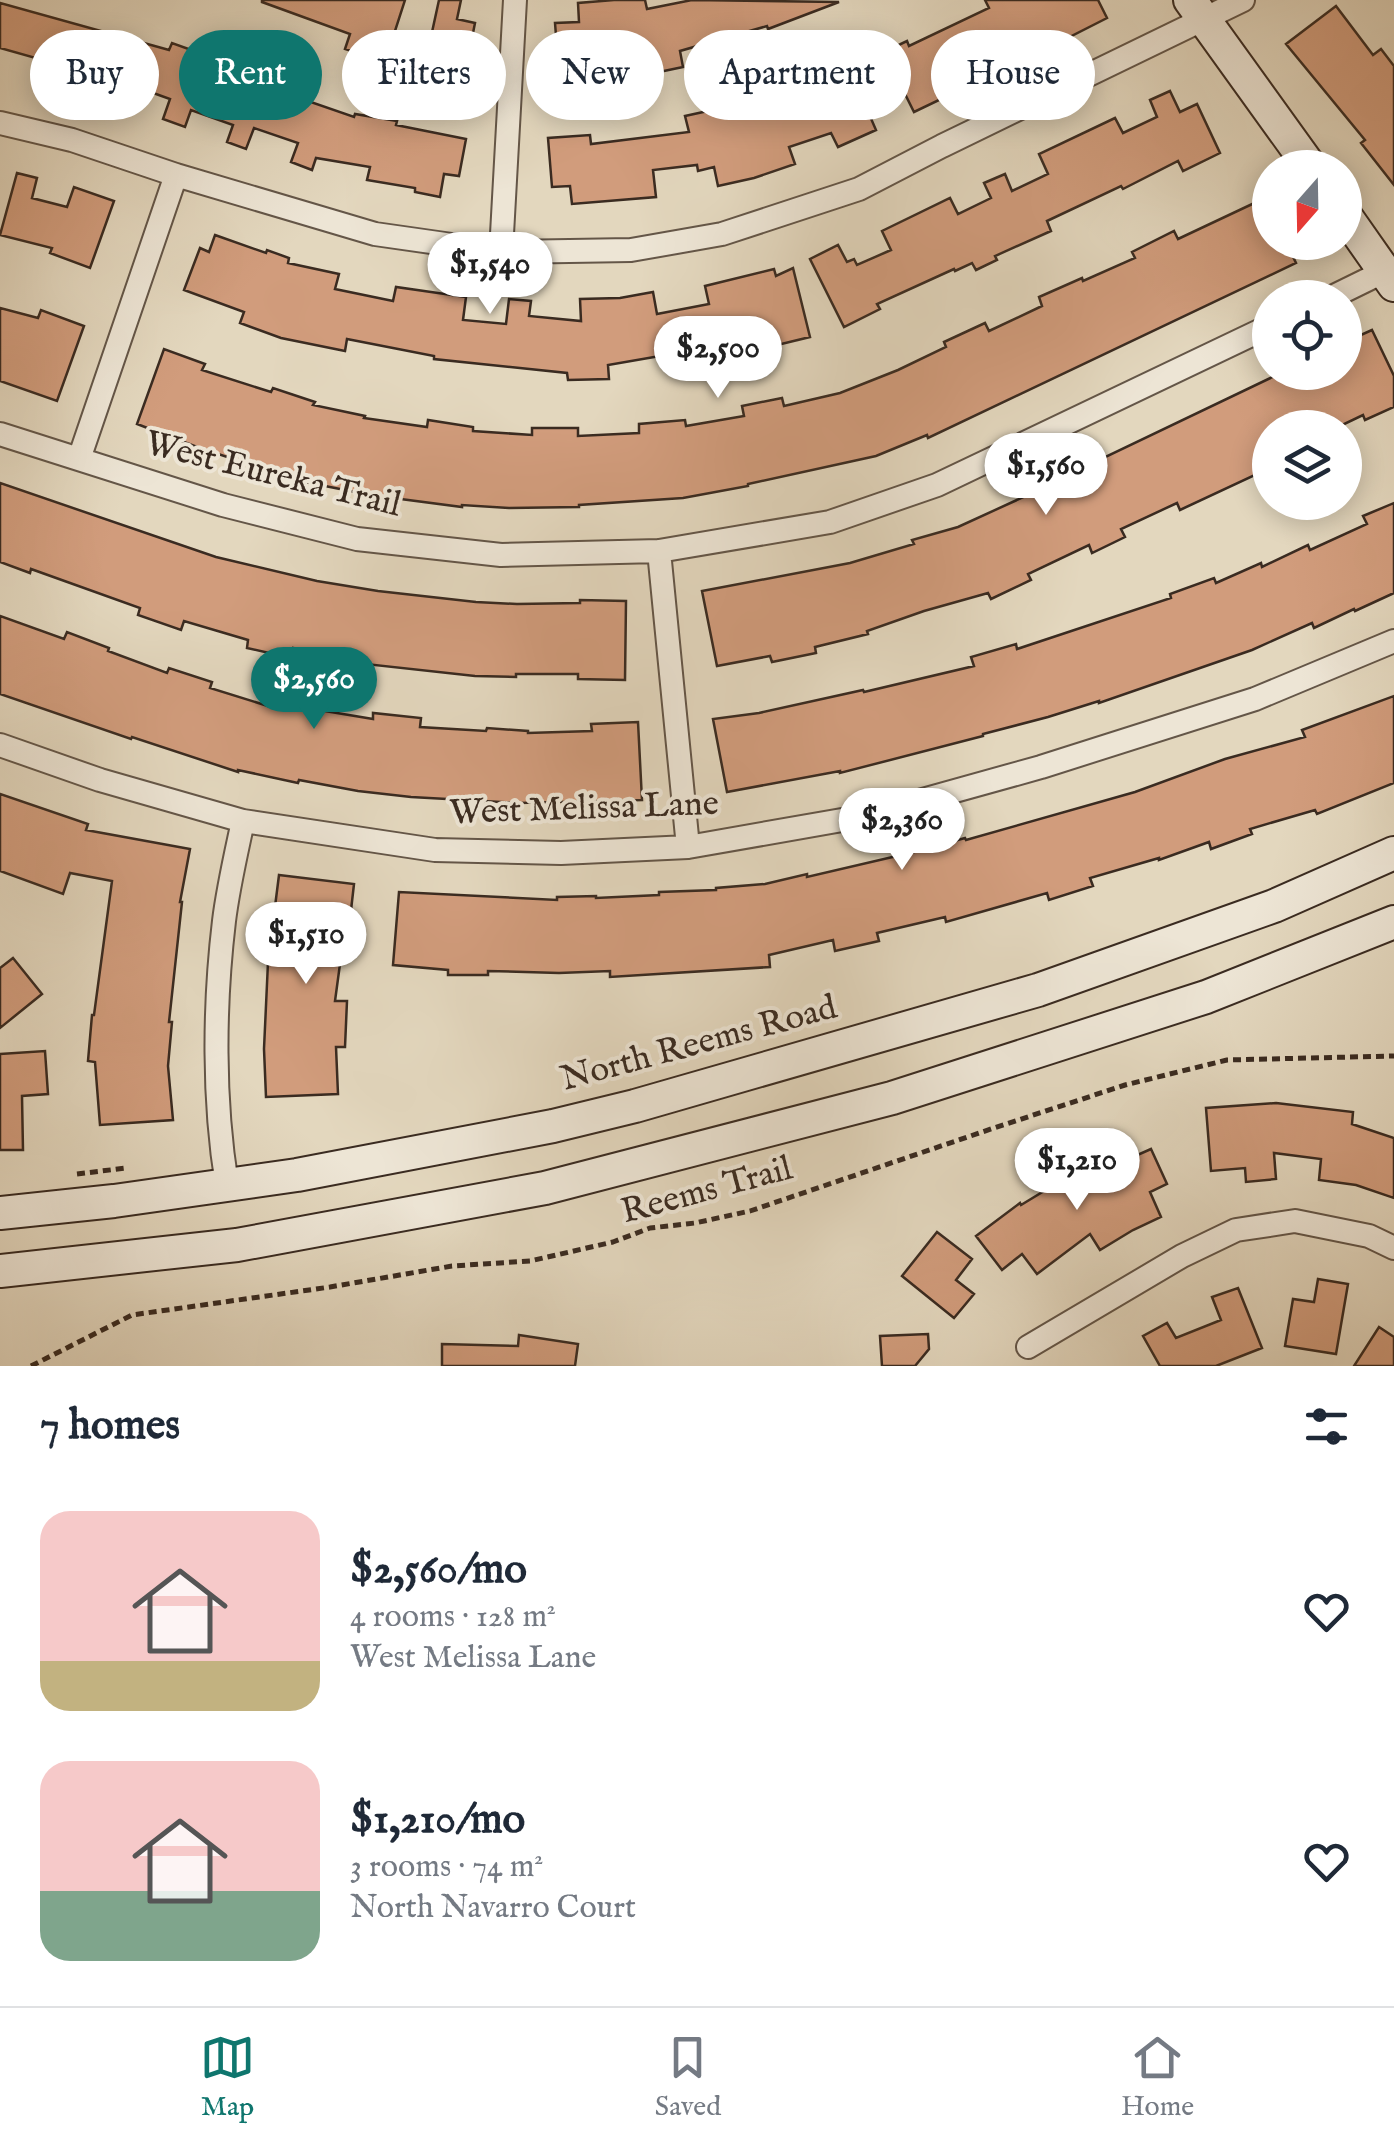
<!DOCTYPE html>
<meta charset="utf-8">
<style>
:root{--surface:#fff;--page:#f2f2f3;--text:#1f2937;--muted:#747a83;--line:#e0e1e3;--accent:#0f766e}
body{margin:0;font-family:"IM FELL English",serif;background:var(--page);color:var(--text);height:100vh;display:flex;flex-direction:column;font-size:38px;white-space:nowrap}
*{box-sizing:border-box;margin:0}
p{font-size:32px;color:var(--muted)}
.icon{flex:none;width:55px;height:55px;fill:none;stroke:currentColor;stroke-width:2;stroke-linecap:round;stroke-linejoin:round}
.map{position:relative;height:1366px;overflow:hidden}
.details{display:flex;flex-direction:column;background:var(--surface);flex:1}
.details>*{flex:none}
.guide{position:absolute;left:30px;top:30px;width:1335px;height:90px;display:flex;gap:20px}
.needle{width:65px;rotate:200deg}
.buttons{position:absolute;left:1252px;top:150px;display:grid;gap:20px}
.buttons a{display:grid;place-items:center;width:110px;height:110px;border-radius:50%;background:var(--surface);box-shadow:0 5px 25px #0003;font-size:50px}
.price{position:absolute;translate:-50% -85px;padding:0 22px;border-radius:35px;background:#fff;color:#222;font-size:32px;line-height:65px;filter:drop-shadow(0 2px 5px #0008)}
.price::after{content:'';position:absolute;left:50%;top:60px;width:30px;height:22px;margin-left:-15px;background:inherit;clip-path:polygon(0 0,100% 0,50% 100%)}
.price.active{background:var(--accent);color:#fff}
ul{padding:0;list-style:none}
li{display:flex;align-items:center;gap:30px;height:250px;padding:0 40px}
li span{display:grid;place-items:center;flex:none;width:280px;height:200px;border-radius:30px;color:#555}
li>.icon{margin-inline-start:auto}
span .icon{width:120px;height:120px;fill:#fffc;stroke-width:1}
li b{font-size:42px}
h2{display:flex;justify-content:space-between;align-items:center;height:120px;padding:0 40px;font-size:42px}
.chip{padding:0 35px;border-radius:45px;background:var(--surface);box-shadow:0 5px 25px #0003;font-size:35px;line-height:90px}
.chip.active{background:var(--accent);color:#fff}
.tab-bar{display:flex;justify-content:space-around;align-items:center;height:140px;border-top:2px solid var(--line);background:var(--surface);font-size:28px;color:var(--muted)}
.tab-bar a{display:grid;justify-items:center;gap:5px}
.tab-bar .active{color:var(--accent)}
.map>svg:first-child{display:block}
</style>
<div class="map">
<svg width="1394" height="1366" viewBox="0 0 1394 1366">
<rect width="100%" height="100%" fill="#e3d7be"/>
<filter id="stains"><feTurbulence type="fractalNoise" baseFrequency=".002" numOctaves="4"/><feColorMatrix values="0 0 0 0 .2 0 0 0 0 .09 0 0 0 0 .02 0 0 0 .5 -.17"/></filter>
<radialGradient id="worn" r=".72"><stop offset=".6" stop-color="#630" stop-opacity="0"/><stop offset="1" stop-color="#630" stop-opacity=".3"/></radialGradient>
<path fill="#d19c7c" stroke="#3a2b21" stroke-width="2.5" d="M262,0H405L385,62L345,49L350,34L262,2Z
M439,0H461L457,19L475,23L464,78L424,69Z
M614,0H645L647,9L692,0L839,2L768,29L767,26L680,51L683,67L640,76L638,66L559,73L555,23L579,22L578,3Z
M985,0H1098L1107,18L1032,56L1022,37L973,59L983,79L914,112L903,90L866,107L876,130L838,147L831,133L789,147L795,164L754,178L718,186L714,167L698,171L697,165L653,170L656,197L572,204L570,186L552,187L548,138L590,135L591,144L689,132L685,116L726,107L728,117L789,96L790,99L871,62L869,59L907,41L909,46L989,8Z
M0,3L169,50L172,43L211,57L207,66L354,117L355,114L397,121L396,125L466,139L459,176L444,174L440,197L415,192V188L367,180L370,167L316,158L312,170L291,162L298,143L254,128L246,149L227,142L233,125L191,110L185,127L163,119L170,99L131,85L125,106L104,100L110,78L66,66L60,88L37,81L43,60L0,48Z
M1336,6L1373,55L1381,49L1394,66V185L1361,143L1365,140L1286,44Z
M1170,91L1180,112L1197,104L1220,153L1183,171L1178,161L1123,189L1121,186L1047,221L1051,231L995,256L997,260L976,270L972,263L955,271L954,269L877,304L880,309L844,327L810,259L838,245L847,262L854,259L857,265L891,250L882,231L950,198L958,214L991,198L984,183L1005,174L1012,191L1048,174L1039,154L1115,118L1123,133L1157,117L1150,100Z
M17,173L37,178L32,198L67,207L74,187L114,201L90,268L50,253L52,248L0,235Z
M1265,198L1270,208V242H1286L1296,263L928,438L927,435L876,456L748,484V486L683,498L579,505V507L509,508L462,505V507L370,495L300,481L197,447L137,424L164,349L205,364L202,370L271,392L273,388L315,402L313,405L365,416L364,418L427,427L428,420L473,427V431L532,435V428H578V436L639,433V424L685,420L686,426L744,416L742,406L782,398L784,406L840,393L898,370L946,347L944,342L985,323L989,331L1042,306L1039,297L1082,278L1083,281L1135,258L1132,252L1174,231L1178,239Z
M215,235L266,253L267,250L289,258L288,263L339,274L335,289L393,301L396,287L466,297L463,320L506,324L509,299L531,301L529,316L581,321L580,299L620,298L653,292L657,314L709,304L705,286L774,269L776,276L793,268L810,337L769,347L766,331L683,352L608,365L609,379L568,380L567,373L434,359V356L347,339L345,351L281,338L240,323L244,312L184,290L200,248L209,252Z
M0,308L38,318L41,310L84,326L57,401L0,381Z
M1372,330L1394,376V407L1365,420L1363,415L1336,428H1270V468L1180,510L1177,503L1121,529L1125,537L1092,553L1089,545L1028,574L1031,580L991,599L988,593L924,611L867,631L868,634L815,647L816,653L772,662L770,656L717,666L702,591L850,563L914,544L912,540L958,527L1102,461L1101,459L1283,372H1345V342Z
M0,483L216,557L317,581L378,591L476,602L517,604L580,603V600L626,601L625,680L578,679V674H516V677L475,676L365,664V661L293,648L291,658L247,648L248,640L184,621L181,630L138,615L140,608L31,569L30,573L0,562Z
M1394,503V593L1355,611L1354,609L1314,628L1312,623L1252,650L1099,703V701L1048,717L983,734V736L840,773V771L727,792L713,719L759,713L863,690L864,692L974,666L971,657L1016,644L1017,649L1171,598L1170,594L1214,578L1216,583L1261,563L1262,567L1308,545L1310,550L1367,524L1363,516Z
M0,616L64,639L67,632L109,648L108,651L167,673L169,668L212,682L210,688L268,706L269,697L314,707L313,709L373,719V713L421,718L420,727L486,731L487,728L528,731V733L592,731L591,724L638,722L642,800L518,803L411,797L358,791L299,780L298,783L238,770V772L132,737L131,739L0,694Z
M1394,696V783L1317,814L1315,810L1250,829L1252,834L1211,849L1209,842L1159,860V858L1090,878L1093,886L1049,900L1047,893L946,922L945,917L877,933L879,941L835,951L833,940L769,955L770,967L610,977V971L559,973L488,971V975H448V970L393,965L399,892L557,900V897L596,896V898L659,895V892L716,890V888L765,884L807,874V877L914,852L965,838L966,840L1135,792L1225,759L1305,737L1302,730Z
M0,794L88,824L86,830L190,849L180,902H182L169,1022H172L168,1066L173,1120L100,1125L95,1062L88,1061L92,1015H94L112,881L70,873L63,894L0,871Z
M279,875L354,884L349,928L345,927L335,1001H347L345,1047H336L338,1094L266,1097L264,1049L268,962Z
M13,958L42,994L0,1028V968Z
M45,1051L48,1094L22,1096L23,1150H0V1054Z
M1276,1103L1353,1112L1352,1124L1394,1138V1198L1356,1185L1319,1180L1321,1159L1274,1153L1276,1179L1246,1182L1245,1168L1211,1171L1206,1108Z
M1151,1149L1167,1184L1150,1192L1161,1217L1133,1230L1100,1250L1090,1234L1037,1274L1022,1254L1002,1270L976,1236L1020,1203L1021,1205L1082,1168L1088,1177Z
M937,1232L972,1259L956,1280L974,1294L954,1318L902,1276Z
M1318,1279L1348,1284L1336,1354L1285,1346L1293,1299L1314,1302Z
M1238,1288L1262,1348L1216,1366H1160L1143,1336L1167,1323L1176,1338L1221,1320L1212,1297Z
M1379,1327L1394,1337V1366H1354Z
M928,1334L929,1349L915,1366H882L880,1336Z
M519,1335L578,1344L575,1366H442V1344L518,1346Z"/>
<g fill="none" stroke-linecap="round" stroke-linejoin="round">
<defs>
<path id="street" d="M0,123L72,140L176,175L375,234L501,252L631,250L722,234L859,189L942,146L1243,0
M501,252L515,0
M1330,298L1385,271
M0,434L223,505L357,539L501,555L659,551L830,522L937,485L1270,326
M79,459L176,175
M659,551L688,847
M0,745L100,780L243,821L435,850L561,853L688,847L865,816L1041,767L1255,699L1394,641
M227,1185C213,1100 214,1005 224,921C228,888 236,854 243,821
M1028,1347L1182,1256L1236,1230L1295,1221L1369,1236L1394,1248"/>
<path id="secondary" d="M1190,0L1311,168
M1345,215L1394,285
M0,1213L114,1201L297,1175L553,1126L635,1106L1038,990L1274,906L1394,853
M0,1271L237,1245L545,1188L892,1098L1206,997L1394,922"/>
</defs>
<use href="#street" stroke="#645648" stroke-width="26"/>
<use href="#secondary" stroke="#3a2b21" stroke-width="36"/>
<path stroke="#3a2b21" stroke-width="5" stroke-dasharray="8 5" stroke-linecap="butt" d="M77,1174L126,1168
M31,1366L132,1315L330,1287L452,1266L530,1261L613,1242L650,1228L695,1223L750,1211L994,1128L1125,1085L1227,1060L1394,1056"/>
<use href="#street" stroke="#ede5d5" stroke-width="22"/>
<use href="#secondary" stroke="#ede5d5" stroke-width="32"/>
</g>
<g text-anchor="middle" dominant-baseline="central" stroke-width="8" stroke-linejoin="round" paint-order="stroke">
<g font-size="35" fill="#3a2b21" stroke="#ede5d5">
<text transform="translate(273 475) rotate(14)">West Eureka Trail</text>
<text transform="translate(584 809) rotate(-2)">West Melissa Lane</text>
<text transform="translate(699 1044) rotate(-15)">North Reems Road</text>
<text transform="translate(707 1191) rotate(-15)">Reems Trail</text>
</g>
</g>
<rect width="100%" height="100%" filter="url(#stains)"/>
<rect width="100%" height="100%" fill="url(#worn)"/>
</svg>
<div class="buttons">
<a><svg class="needle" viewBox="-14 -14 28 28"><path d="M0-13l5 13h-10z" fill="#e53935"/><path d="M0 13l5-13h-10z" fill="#747a83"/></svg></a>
<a><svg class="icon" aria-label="locate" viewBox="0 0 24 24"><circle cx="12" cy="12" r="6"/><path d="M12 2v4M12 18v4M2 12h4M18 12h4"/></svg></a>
<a><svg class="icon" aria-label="layers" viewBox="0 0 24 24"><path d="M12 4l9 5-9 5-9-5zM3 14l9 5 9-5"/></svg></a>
</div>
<b class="price" style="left:490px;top:317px">$1,540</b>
<b class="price" style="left:718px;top:401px">$2,500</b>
<b class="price" style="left:1046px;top:518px">$1,560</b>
<b class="price active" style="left:314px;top:732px">$2,560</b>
<b class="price" style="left:902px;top:873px">$2,360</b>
<b class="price" style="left:306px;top:987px">$1,510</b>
<b class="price" style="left:1077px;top:1213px">$1,210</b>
<div class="guide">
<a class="chip">Buy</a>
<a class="chip active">Rent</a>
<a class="chip">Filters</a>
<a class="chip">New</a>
<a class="chip">Apartment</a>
<a class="chip">House</a>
</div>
</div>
<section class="details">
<h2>7 homes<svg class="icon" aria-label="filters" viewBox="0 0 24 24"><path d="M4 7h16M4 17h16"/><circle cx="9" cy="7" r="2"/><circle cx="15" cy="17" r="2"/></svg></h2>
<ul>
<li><span style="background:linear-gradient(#f6c9c9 75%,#c2b280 0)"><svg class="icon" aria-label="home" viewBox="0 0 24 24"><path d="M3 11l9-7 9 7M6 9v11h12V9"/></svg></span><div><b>$2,560/mo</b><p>4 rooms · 128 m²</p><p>West Melissa Lane</p></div><svg class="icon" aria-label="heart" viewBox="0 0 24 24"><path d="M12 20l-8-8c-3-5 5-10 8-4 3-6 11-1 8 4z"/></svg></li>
<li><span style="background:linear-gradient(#f6c9c9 65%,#7fa58c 0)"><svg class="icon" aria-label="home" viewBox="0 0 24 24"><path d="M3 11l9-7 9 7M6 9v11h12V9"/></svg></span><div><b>$1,210/mo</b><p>3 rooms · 74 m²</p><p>North Navarro Court</p></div><svg class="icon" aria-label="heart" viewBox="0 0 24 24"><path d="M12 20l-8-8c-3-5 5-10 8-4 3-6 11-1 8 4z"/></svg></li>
</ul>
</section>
<nav class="tab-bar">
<a class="active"><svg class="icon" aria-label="map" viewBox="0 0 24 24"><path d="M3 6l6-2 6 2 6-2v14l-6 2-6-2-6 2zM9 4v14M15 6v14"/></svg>Map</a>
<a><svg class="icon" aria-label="saved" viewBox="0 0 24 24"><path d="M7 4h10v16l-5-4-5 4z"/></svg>Saved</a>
<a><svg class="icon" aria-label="home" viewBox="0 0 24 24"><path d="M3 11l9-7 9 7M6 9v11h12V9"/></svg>Home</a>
</nav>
